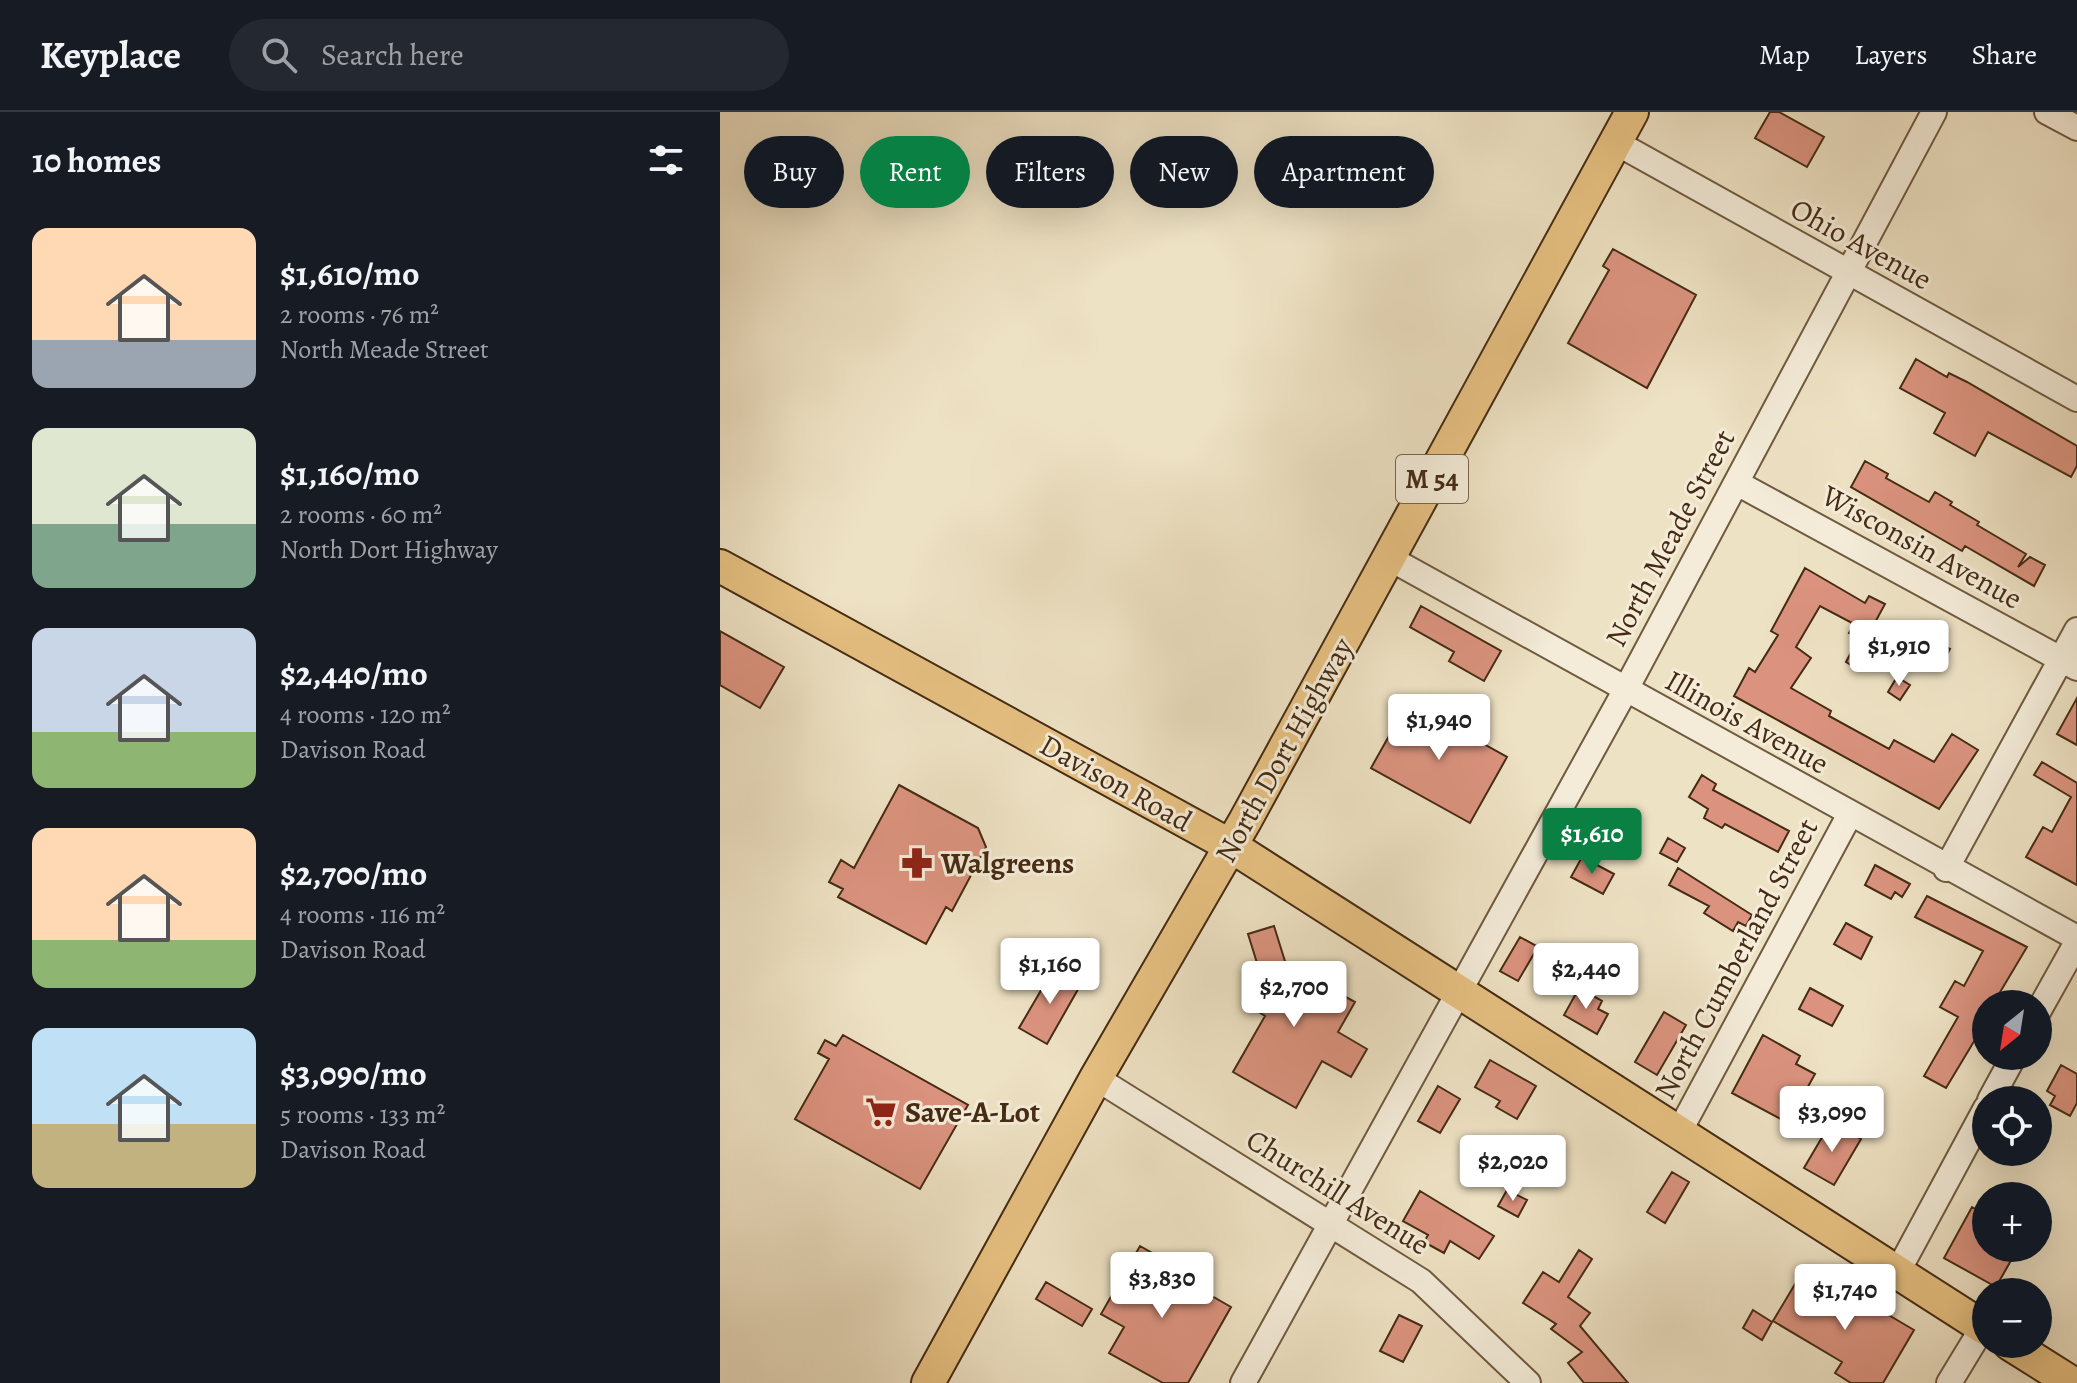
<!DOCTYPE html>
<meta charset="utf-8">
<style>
:root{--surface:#171b24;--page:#242831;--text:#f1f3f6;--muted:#9ea1a6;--line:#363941;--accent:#0b8043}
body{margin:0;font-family:Alegreya,serif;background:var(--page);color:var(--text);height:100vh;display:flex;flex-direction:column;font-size:30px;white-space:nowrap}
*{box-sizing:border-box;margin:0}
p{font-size:26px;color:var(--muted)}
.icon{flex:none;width:44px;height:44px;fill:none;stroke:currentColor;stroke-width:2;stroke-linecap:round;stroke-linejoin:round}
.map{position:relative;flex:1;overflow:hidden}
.side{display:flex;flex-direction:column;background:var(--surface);width:720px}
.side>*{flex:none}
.top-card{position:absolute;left:24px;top:24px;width:760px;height:72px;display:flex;gap:16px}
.needle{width:52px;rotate:210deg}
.fabs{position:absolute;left:1252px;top:878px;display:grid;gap:16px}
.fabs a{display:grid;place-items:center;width:80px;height:80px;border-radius:50%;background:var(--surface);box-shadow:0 8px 32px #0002;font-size:40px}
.price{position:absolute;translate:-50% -68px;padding:0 18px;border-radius:8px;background:#fff;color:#222;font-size:26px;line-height:52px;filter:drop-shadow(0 2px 4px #0008)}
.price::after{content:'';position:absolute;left:50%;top:48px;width:24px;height:18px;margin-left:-12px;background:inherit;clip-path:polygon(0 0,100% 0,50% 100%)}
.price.active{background:var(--accent);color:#fff}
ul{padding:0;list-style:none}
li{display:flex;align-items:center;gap:24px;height:200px;padding:0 32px}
li span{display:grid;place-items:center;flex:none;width:224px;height:160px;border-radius:16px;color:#555}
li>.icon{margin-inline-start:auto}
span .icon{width:96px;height:96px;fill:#fffc;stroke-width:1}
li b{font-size:34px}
h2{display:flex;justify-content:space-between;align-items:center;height:96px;padding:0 32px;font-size:34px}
.tag{padding:0 28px;border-radius:36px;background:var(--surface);box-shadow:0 8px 32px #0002;font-size:28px;line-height:72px}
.tag.active{background:var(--accent);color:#fff}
header{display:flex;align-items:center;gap:48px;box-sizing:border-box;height:112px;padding:0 40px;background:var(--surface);border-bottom:2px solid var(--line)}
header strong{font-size:38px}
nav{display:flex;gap:44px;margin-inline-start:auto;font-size:28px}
.search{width:560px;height:72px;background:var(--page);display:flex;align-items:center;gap:20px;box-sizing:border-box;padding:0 28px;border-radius:44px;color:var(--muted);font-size:30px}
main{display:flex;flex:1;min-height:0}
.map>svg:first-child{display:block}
</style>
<header>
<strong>Keyplace</strong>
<div class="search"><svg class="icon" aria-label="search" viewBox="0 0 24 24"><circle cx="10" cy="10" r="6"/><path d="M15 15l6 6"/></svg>Search here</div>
<nav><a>Map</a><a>Layers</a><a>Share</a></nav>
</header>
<main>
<section class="side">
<h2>10 homes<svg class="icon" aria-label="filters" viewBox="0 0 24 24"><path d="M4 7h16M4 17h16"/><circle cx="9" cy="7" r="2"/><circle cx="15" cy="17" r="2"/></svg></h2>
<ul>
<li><span style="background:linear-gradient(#ffd9b3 70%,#9aa5b1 0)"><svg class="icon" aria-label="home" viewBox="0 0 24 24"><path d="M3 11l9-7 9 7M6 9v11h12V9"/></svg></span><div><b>$1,610/mo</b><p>2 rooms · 76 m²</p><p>North Meade Street</p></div></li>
<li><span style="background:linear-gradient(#dfe7d0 60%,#7fa58c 0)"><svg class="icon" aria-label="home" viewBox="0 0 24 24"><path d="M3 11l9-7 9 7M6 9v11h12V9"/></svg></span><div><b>$1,160/mo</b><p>2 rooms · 60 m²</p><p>North Dort Highway</p></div></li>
<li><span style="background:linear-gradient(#c9d6e8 65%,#8fb573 0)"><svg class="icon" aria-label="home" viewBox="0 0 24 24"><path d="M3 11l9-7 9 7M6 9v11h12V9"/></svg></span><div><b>$2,440/mo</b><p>4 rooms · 120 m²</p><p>Davison Road</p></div></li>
<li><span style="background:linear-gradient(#ffd9b3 70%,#8fb573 0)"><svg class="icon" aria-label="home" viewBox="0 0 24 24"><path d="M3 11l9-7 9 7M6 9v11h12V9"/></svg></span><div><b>$2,700/mo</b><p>4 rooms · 116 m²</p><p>Davison Road</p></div></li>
<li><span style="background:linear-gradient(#bfe0f5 60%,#c2b280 0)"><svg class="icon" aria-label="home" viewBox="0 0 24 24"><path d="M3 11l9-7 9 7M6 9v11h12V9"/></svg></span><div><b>$3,090/mo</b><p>5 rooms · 133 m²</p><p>Davison Road</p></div></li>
</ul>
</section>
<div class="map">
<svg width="1357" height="1271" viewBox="0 0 1357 1271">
<rect width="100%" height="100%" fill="#eee2c4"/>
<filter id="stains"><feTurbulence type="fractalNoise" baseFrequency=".0025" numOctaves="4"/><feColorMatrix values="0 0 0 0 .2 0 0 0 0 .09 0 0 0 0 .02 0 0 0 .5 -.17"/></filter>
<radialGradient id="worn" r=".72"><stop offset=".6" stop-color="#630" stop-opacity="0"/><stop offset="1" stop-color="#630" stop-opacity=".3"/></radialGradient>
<path fill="#db937f" stroke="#452b13" stroke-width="2" d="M1050,0H1059L1104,25L1087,55L1035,26Z
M893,137L976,183L927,276L848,231L889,158L883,154Z
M1196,247L1227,265L1229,261L1247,270L1357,334V354L1351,365L1268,320L1255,344L1214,321L1225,301L1180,276Z
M1145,349L1168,362L1166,366L1209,390L1215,380L1232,390L1230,393L1259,410L1257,413L1306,442L1298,455L1310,445L1325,453L1314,474L1245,434L1242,439L1131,375Z
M1085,456L1145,491L1149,484L1165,492L1145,529L1129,521L1134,512L1100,494L1076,535L1091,546L1071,576L1111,599L1109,604L1169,637L1174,628L1214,650L1232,622L1258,638L1219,697L1014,584L1029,556L1035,560L1058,523L1051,519Z
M701,494L781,539L764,569L729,549L734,540L690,515Z
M0,519L64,555L40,596L0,573Z
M1207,525L1230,537L1222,551L1200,539Z
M1135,533L1149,540L1139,558L1126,550Z
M1177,565L1190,573L1180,588L1168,580Z
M1357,586V633L1337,622Z
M688,590L787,645L750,711L651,656Z
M1322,650L1357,671V773L1306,745L1323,715L1332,720L1351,685L1314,663Z
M982,663L996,672L993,678L1069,719L1058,740L1005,712L1002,716L984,706L988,697L969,685Z
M179,673L258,716L266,735L232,799L226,795L206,832L118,785L123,777L109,770L121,748L134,756Z
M948,726L965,736L957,750L940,741Z
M862,745L894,762L883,782L851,765Z
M1155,753L1190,772L1182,785L1175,780L1171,787L1145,773Z
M958,756L1032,803L1026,814L1018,810L1013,819L984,801L989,794L949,773Z
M1207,784L1307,835L1273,892H1266V904L1256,926L1226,976L1204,964L1238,905L1220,895L1235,869L1244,874L1263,839L1195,805Z
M1126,811L1152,825L1141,847L1114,832Z
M554,814L568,859L564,867L595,884L602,872L635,890L618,920L647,937L631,965L602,949L576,996L513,960L545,904L534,897L549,871L542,867L528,822Z
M800,825L818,835L798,869L780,859Z
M334,856L361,872L327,932L299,916Z
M859,876L882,889L878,897L888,902L877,922L844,903Z
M1090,876L1123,894L1112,914L1079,897Z
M944,900L966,913L937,963L915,950Z
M123,923L248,993L200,1077L75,1007L109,947L98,941L105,928L116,934Z
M1043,923L1080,944L1076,952L1095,962L1068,1011L1012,981Z
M770,948L816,974L797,1007L776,995L780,989L755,975Z
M1341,953L1357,962V991L1350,1004L1330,993L1335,984L1327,979Z
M718,974L740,987L720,1021L698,1009Z
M1111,1010L1141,1027L1114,1073L1084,1056Z
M952,1060L969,1070L945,1111L927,1100Z
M787,1078L807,1088L798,1105L778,1094Z
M700,1079L774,1124L759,1147L730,1129L724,1141L704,1130L708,1123L683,1109Z
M1252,1095L1266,1103V1136H1298L1276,1175L1224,1146Z
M420,1134L441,1146L438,1153L511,1195L468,1271H443L389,1241L404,1215L381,1202Z
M859,1138L872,1147L848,1185L870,1201L860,1214L908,1271H864L848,1251L862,1240L831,1217L836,1212L803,1191L823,1160L839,1170Z
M1081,1162L1150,1203L1155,1195L1194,1218L1163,1271H1131L1115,1261L1122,1250L1053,1209Z
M326,1170L372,1197L362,1214L316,1187Z
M1033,1198L1052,1210L1042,1228L1023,1216Z
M679,1203L702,1214L683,1250L660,1239Z"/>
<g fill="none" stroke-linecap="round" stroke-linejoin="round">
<defs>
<path id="minor" d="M1327,0L1357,16
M895,30L1357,287
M1017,371L1357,556
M669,446L1357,826
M1226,757L1357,518
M1318,900L1357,830
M376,966L701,1169L808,1271
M1270,988L1294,944
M958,1022L1130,702
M1177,1161L1266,996
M523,1271L905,579L1214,0
M1229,1271L1263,1215"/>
<path id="major" d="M0,454L511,734L1266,1217
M1290,1232L1352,1271
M208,1271L376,966L525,709L912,0"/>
</defs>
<use href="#minor" stroke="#6f593f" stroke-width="28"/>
<use href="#major" stroke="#452b13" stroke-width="36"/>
<use href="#minor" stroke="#f4ecd9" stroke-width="24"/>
<use href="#major" stroke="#e7c182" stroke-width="32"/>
</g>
<defs>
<symbol id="pharmacy-bare" viewBox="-9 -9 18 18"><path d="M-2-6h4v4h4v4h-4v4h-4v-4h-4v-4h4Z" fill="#8f2418" stroke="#f4ecd9" stroke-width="2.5" paint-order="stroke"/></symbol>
<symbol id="supermarket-bare" viewBox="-9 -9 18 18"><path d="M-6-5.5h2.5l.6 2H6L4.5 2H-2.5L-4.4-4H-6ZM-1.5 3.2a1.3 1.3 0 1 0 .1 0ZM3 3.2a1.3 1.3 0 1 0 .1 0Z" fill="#8f2418" stroke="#f4ecd9" stroke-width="2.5" paint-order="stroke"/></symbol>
</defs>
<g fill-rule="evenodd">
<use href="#pharmacy-bare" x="175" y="729" width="44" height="44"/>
<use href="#supermarket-bare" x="139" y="978" width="44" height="44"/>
</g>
<g text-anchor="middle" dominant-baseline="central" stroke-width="6" stroke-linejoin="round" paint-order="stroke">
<rect fill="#f4ecd9" stroke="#7a654e" stroke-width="2" x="676" y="343" width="72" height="48" rx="6"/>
<g font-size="28" font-weight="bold" fill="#452b13">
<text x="712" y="367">M 54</text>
</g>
<g font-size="30" fill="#452b13" stroke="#f4ecd9">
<text transform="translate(1141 132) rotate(29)">Ohio Avenue</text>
<text transform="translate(950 426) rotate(-62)">North Meade Street</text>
<text transform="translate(1202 435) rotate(29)">Wisconsin Avenue</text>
<text transform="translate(1027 610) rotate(29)">Illinois Avenue</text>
<text transform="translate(564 638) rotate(-61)">North Dort Highway</text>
<text transform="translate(396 671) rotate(29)">Davison Road</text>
<text transform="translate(1016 847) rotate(-62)">North Cumberland Street</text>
<text transform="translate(618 1080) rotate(32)">Churchill Avenue</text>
</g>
<g font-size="30" font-weight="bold" fill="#452b13" stroke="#f4ecd9" text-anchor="start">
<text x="221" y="751">Walgreens</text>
<text x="185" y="1000">Save-A-Lot</text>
</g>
</g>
<rect width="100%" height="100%" filter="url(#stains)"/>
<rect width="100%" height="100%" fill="url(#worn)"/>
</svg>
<div class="fabs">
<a><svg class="needle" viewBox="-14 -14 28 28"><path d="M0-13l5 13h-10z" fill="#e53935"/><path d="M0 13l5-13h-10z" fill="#9ea1a6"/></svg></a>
<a><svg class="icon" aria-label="locate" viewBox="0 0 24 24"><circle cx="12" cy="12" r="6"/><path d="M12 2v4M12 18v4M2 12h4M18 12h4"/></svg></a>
<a>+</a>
<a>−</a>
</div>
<b class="price" style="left:1179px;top:576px">$1,910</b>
<b class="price" style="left:719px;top:650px">$1,940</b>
<b class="price active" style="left:872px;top:764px">$1,610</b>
<b class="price" style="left:330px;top:894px">$1,160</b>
<b class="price" style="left:866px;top:899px">$2,440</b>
<b class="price" style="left:574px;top:917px">$2,700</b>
<b class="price" style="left:1112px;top:1042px">$3,090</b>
<b class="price" style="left:793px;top:1091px">$2,020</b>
<b class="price" style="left:442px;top:1208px">$3,830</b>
<b class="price" style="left:1125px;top:1220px">$1,740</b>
<div class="top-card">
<a class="tag">Buy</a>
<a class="tag active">Rent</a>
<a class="tag">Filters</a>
<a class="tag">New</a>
<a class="tag">Apartment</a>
</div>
</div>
</main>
